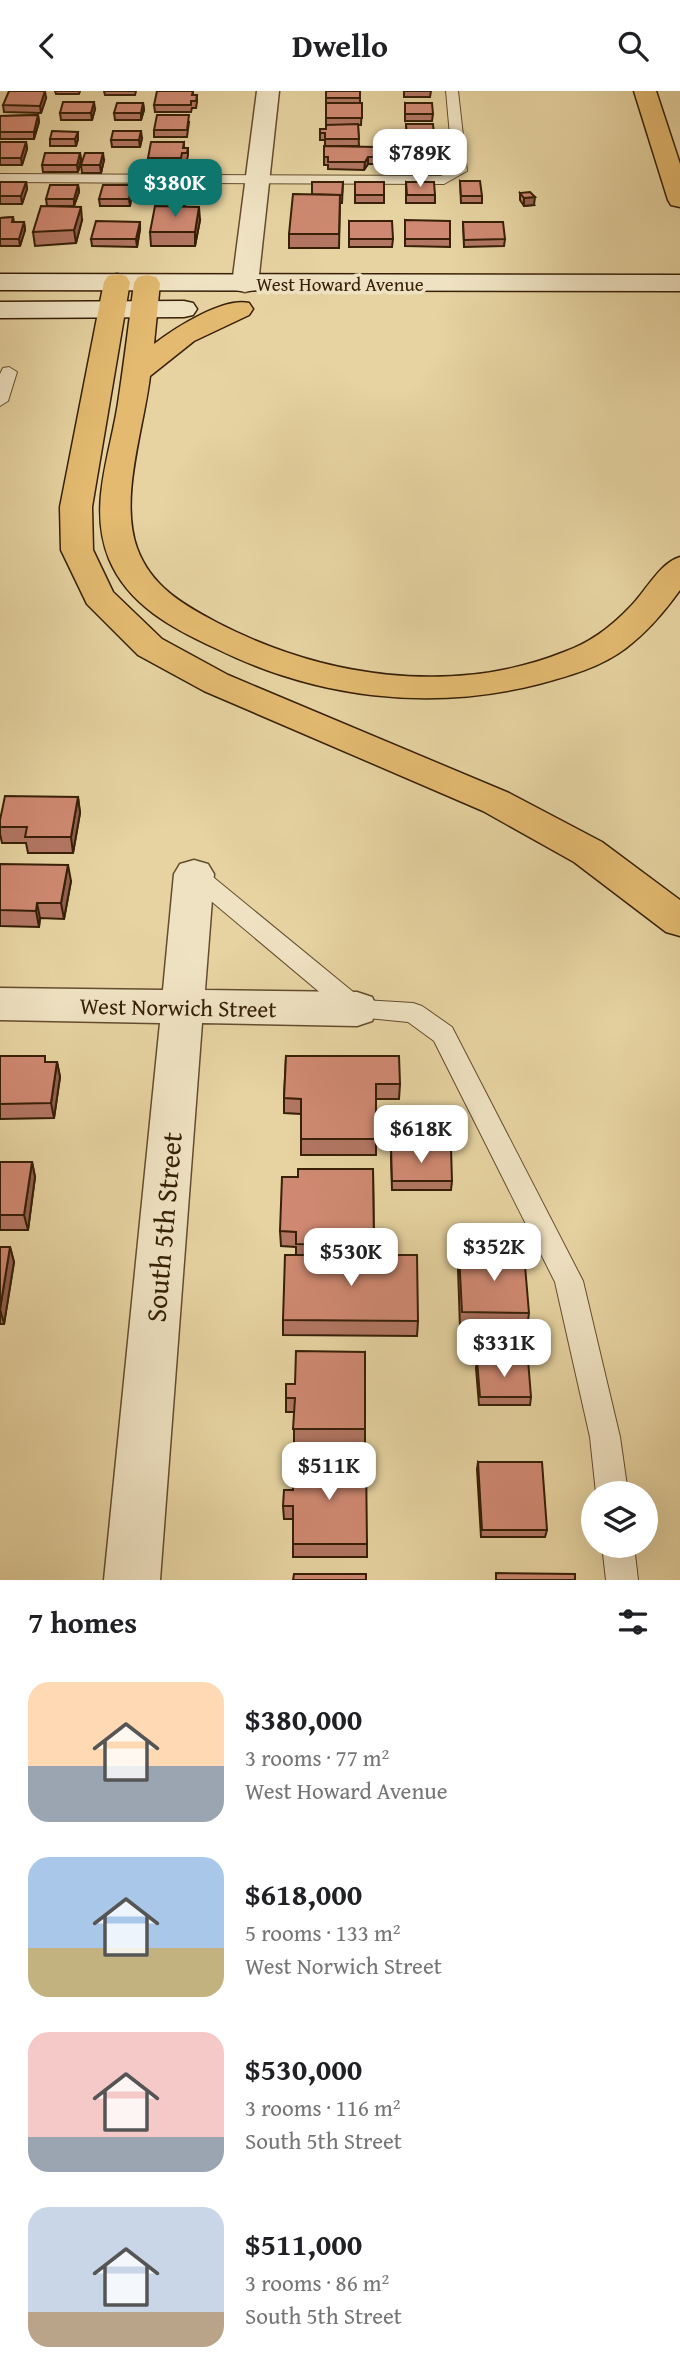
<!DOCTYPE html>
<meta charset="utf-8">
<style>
:root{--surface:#fff;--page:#f2f2f2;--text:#202124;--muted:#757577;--accent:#0f766e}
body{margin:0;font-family:"Gentium Book Plus",serif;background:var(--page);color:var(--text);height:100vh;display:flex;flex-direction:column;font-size:26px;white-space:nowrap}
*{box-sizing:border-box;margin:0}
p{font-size:23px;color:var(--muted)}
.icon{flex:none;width:38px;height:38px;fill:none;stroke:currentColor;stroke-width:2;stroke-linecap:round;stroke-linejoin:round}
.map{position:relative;height:1489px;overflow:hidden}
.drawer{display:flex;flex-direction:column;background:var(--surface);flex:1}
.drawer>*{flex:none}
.controls{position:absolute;left:581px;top:1390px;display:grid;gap:14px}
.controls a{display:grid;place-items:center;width:77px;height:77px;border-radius:50%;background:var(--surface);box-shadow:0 7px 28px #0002;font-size:35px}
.price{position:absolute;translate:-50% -60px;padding:0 16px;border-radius:14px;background:#fff;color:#222;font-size:23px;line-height:46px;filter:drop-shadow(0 2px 4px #0008)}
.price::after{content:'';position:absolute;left:50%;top:42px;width:21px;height:16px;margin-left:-10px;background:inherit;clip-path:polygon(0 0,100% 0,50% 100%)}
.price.on{background:var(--accent);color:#fff}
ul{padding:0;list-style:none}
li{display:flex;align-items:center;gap:21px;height:175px;padding:0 28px}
li span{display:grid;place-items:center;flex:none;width:196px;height:140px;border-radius:21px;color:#555}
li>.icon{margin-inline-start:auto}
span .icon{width:84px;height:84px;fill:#fffc;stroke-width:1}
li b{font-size:30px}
h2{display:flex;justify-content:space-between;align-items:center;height:84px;padding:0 28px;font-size:30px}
header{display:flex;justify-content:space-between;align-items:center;height:91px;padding:0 28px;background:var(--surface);font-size:32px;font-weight:700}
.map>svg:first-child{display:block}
</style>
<header><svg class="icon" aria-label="back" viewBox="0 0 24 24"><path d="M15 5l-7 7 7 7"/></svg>Dwello<svg class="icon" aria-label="search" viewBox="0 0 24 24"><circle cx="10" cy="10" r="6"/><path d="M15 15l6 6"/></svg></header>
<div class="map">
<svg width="680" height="1489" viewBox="0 0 680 1489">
<rect width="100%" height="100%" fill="#e6d3a1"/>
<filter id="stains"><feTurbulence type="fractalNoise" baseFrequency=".00286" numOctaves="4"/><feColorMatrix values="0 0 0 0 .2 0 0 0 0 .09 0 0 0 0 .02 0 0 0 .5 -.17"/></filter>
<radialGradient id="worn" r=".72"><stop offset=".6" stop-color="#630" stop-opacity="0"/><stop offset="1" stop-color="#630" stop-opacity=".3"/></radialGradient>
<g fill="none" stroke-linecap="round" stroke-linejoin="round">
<defs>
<path id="service" d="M446,0H458L467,80L444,93L0,91V83L441,85L453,78Z
M9,276L17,281L8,310L0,315V283L3,277Z
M194,775L202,777L363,909L413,912L422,915L452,936L583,1190L620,1346L628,1402H596L590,1346L555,1191L434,950L408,931L348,925L186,789L182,783L186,777Z
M602,1454H634L638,1489H606Z"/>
<path id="minor" d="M257,0H279L258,193L254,199L245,201L236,199L232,193Z
M194,769L208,773L214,783L205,899L357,901L372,906L378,918L372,930L357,935L202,932L160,1489H104L160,932L0,929V897L163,899L174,783L180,773Z"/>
<path id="secondary" d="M0,183L680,184V200L0,199Z
M184,210L193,212L197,218L193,224L184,226L0,227V211Z"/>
<path id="motorway" d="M634,0H656L680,73V116L671,114L668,109Z
M117,183L126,185L130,191L92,416L93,459L113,501L162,548L228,584L509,702L602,751L680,809V845L666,841L574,771L483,720L204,600L138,564L87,513L61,459L60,416L104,191L108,185Z
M147,184L156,186L160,192L154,253C175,237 223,206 249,212L253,218L249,224L194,250L150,285C144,337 119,407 137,457C151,495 182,513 216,531C321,586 451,606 564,561C589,552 610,537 629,517C645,502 659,472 680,466V499C665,520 647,541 626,557C601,576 569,585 539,593C429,621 316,607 215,557C172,537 128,514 109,468C88,415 110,365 118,312C124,272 129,232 134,192L138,186Z"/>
</defs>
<use href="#service" stroke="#634d2e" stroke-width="2"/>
<use href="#minor" stroke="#634d2e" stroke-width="3"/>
<use href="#secondary" stroke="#372007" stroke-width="3"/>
<use href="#motorway" stroke="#372007" stroke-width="3"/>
<use href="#service" fill="#efe2c2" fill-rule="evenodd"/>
<use href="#minor" fill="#efe2c2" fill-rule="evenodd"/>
<use href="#secondary" fill="#efe2c2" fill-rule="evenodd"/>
<use href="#motorway" fill="#e3ba70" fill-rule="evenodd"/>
</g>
<path fill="#b27662" stroke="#372007" stroke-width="2" d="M55,0H80L79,3H56Z
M104,0H136L135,4H105Z
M193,0V4H197V11L196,17H192L191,21H155L154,14Z
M326,0H360V12H362L361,34H358L359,55H325V49H320V38H326Z
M404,0H431L430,6H404Z
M46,7L41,22L4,21L3,14Z
M143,12L144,19L141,29H115L114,22Z
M405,12L433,23L432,30H405Z
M95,18L92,29H61L60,22Z
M38,24L39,31L34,48H0V25Z
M189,31L187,46H154V39Z
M406,33L434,44V51H407Z
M78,41V48L76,55H50V48Z
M142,47L140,56H112L111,49Z
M0,51H26L27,58L22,74H0Z
M184,51V57H188V64L187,69H182V74H149L148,67Z
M376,56L375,73H368L364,79L328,78V74H324V66Z
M404,56H433V70H404Z
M80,62L81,69L78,81H43L42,74Z
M104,69L101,82H82L81,74Z
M460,90L482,105V112H461Z
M0,91H26L27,98L22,113H0Z
M343,91L342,112H340L339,157H289V143L312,103Z
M355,91H384V112H355Z
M406,91L435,104V112H406Z
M78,94L79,101L74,115H47L46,108Z
M132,94V102L130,115H100L99,108Z
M188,101L185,114L158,113V106Z
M520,102L534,114L524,115L520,109Z
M13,126L14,131H24L25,139L20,155H0V127Z
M82,129L76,152L35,155L33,141Z
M200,129L195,155H151L150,141Z
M405,129L450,148V156L405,155Z
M349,130L393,148L392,156H349Z
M463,131L505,148L504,155L464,156Z
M140,138L137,156L92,155L91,148Z
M78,706L80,722L73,762H28L26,752H2L0,743V729Z
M0,773L71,790L64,828L40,827L39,836L0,835Z
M0,965L46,971H57L60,986L54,1027L0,1028Z
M286,965L400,993L399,1008H376V1064H301V1023L284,1022V1007Z
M391,1065L452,1090L451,1099H392Z
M0,1071H32L35,1086L28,1139H0Z
M373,1078L374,1164L418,1230L417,1245L283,1244V1229L296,1164V1156L281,1155L280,1140L298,1086Z
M0,1156H10L14,1171L4,1233H0Z
M459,1163L529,1222L527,1237L460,1236L458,1178Z
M365,1261V1352H294V1321H286V1307L295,1293Z
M477,1269L531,1306L530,1314H479L476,1277Z
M478,1371L547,1439L545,1446H481L477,1378Z
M293,1399L367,1453V1466H293V1428H284L283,1415Z"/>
<path fill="#916050" stroke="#372007" stroke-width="2" d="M45,0L46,7L41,22L40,15Z
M94,11L95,18L92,29L91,22Z
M143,12L144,19L141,29V22Z
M38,24L39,31L34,48V41Z
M141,40L142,47L140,56L139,49Z
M78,41V48L76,55L75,48Z
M26,51L27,58L22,74L21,67Z
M80,62L81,69L78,81L77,74Z
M103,62L104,69L101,82L100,74Z
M368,66V73L364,79L365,71Z
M26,91L27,98L22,113L21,105Z
M187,93L188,101L185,114V106Z
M78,94L79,101L74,115V108Z
M132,94V102L130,115L129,108Z
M535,106L534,114L524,115V107Z
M81,116L82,129L76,152L74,139Z
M199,116L200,129L195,155V141Z
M24,131L25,139L20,155L19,148Z
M140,131V138L137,156L136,148Z
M78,706L80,722L73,762L71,746Z
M68,774L71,790L64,828L61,812Z
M37,812L40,827L39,836L36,820Z
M57,971L60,986L54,1027L51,1012Z
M32,1071L35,1086L28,1139L24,1124Z
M10,1156L14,1171L4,1233L0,1218Z"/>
<path fill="#cf8972" stroke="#372007" stroke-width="2" d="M9,0H45L40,15L3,14Z
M157,0H193L192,4H197L196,10H191V14H154Z
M326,0H360V7H326Z
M63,11H94L91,22H60Z
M117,12H143L141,22H114Z
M326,12H362V27H326Z
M405,12H432L433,23H405Z
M38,24L34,41H0V25Z
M157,24H189L187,39H154Z
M358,33L359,48H325V42H320V38H326V34Z
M406,33H433L434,44H407Z
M52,40L78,41L75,48H50Z
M113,40H141L139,49H111Z
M0,51H26L21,67H0Z
M151,51H184L183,57H188L187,62H182L181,67H148Z
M324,55L376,56L375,66H368L365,71H328V66H324Z
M404,56H433V63H404Z
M45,62H80L77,74H42Z
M85,62H103L100,74H81Z
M460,90H480L482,105H461Z
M0,91H26L21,105H0Z
M312,91H343L342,104L312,103Z
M355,91H384V104H355Z
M406,91H434L435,104H407Z
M160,93H187L185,106H158Z
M50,94H78L74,108H46Z
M103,94H132L129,108H99Z
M530,101L535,106L524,107L520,102Z
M293,103L340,104L339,143H289Z
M41,115L81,116L74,139L33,141Z
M155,115L199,116L195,141H150Z
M13,126L12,131H24L19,148H0V127Z
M405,129L450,130V148H405Z
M96,130L140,131L136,148H91Z
M349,130H392L393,148H349Z
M463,131H503L505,148L464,149Z
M5,705L78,706L71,746H25L27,736H0V729Z
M0,773L68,774L61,812H37L36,820L0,819Z
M0,965H45V971H57L51,1012L0,1013Z
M286,965H399L400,993H376V1048H301V1008L284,1007Z
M391,1057H451L452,1090H392Z
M0,1071H32L24,1124H0Z
M298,1078H373L374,1154L296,1153V1141L280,1140L282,1086H298Z
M0,1156H10L0,1218Z
M459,1163H524L529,1222L462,1221Z
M285,1164H417L418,1230L283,1229Z
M296,1260L365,1261V1338H293L295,1307H286V1293H295Z
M477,1269H528L531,1306H480Z
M293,1368H366L367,1453H293V1415H283L284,1399H293Z
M478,1371H542L547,1439H482Z
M496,1482L575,1483V1489H496Z
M294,1483H366V1489H293Z"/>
<g text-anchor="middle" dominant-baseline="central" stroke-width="7" stroke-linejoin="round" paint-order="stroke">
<g font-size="19" fill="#372007" stroke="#efe2c2">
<text x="340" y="193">West Howard Avenue</text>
</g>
<g font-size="23" fill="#372007" stroke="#efe2c2">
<text transform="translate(178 916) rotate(1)">West Norwich Street</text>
</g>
<g font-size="28" fill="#372007" stroke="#efe2c2">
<text transform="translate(163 1136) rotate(-85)">South 5th Street</text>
</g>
</g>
<rect width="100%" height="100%" filter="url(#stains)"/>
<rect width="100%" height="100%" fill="url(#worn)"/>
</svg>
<div class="controls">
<a><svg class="icon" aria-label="layers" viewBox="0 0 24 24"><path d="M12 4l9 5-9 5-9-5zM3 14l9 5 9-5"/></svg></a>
</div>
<b class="price" style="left:420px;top:98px">$789K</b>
<b class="price on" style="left:175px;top:128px">$380K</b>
<b class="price" style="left:421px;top:1074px">$618K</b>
<b class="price" style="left:494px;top:1192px">$352K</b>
<b class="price" style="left:351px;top:1197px">$530K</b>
<b class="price" style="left:504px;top:1288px">$331K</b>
<b class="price" style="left:329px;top:1411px">$511K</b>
</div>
<section class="drawer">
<h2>7 homes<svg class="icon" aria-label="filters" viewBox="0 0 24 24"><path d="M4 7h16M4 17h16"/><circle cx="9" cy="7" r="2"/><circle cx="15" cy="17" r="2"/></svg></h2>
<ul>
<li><span style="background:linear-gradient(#ffd9b3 60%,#9aa5b1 0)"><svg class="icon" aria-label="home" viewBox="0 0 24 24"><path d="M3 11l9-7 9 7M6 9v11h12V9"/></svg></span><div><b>$380,000</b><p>3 rooms · 77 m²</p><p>West Howard Avenue</p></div></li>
<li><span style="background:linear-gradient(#a9c7e8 65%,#c2b280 0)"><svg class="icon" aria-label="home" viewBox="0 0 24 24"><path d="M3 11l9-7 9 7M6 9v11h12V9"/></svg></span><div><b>$618,000</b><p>5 rooms · 133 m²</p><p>West Norwich Street</p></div></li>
<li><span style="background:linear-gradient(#f6c9c9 75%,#9aa5b1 0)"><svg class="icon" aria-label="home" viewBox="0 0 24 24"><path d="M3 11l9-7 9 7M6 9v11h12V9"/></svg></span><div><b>$530,000</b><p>3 rooms · 116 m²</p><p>South 5th Street</p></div></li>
<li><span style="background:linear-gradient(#c9d6e8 75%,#b9a48a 0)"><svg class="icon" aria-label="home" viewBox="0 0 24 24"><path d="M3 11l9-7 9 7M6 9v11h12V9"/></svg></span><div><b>$511,000</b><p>3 rooms · 86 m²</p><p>South 5th Street</p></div></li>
</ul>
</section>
